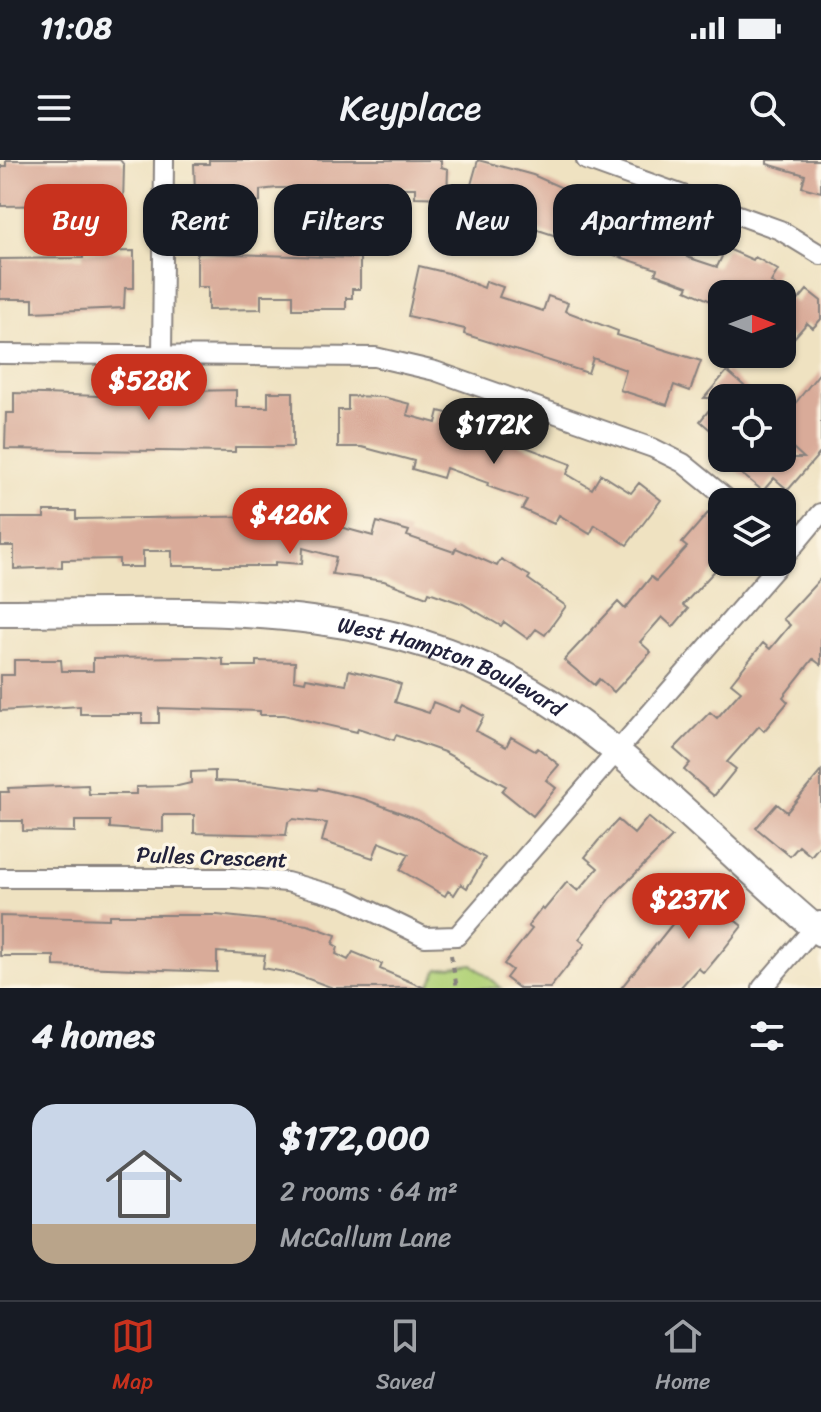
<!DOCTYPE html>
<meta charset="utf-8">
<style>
:root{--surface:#171b24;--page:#20242c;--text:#f1f3f6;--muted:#9ea1a6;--line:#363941;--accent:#c8321e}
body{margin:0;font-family:Sriracha,sans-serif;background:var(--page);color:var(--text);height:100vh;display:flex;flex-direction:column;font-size:30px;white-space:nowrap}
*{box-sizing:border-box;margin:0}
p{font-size:26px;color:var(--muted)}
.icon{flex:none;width:44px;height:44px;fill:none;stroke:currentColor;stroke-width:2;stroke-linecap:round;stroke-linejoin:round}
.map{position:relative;height:828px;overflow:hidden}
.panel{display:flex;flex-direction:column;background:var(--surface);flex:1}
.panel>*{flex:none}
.top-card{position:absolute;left:24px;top:24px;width:774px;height:72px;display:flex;gap:16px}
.needle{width:52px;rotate:90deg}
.fabs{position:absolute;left:708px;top:120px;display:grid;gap:16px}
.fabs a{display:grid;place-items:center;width:88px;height:88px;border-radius:16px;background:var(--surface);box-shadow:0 2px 6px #0004;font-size:40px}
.price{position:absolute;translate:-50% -68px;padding:0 18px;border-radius:28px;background:var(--accent);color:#fff;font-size:26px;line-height:52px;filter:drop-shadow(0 2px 4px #0008)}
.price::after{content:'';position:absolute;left:50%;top:48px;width:24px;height:18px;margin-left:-12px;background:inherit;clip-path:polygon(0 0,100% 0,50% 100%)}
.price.active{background:#222;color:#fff}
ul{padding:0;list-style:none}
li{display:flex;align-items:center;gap:24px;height:200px;padding:0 32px}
li span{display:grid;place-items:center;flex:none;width:224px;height:160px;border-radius:24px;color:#555}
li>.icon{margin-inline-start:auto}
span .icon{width:96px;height:96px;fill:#fffc;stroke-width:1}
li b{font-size:34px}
h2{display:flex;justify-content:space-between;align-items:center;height:96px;padding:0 32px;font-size:34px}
.pill{padding:0 28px;border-radius:24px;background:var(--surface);box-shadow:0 2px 6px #0004;font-size:28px;line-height:72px}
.pill.active{background:var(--accent);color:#fff}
.status{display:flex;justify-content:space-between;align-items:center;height:56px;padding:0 40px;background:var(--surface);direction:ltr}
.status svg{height:22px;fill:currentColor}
header{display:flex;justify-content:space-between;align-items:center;height:104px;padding:0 32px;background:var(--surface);font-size:36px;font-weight:600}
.dock{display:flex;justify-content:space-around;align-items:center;height:112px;border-top:2px solid var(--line);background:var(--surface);font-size:22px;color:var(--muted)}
.dock a{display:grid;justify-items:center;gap:4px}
.dock .active{color:var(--accent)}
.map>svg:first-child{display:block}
</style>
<div class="status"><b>11:08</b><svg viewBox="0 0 49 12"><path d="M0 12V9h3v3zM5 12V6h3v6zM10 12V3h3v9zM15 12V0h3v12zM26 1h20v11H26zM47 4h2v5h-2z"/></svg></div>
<header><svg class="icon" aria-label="menu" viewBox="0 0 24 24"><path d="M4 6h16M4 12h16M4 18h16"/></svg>Keyplace<svg class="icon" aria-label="search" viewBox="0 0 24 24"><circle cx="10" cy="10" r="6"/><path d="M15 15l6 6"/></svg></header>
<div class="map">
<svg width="821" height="828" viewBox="0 0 821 828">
<rect width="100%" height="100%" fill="#fcf5e5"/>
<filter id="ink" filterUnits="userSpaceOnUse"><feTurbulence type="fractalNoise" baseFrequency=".0125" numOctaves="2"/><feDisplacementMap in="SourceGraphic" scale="16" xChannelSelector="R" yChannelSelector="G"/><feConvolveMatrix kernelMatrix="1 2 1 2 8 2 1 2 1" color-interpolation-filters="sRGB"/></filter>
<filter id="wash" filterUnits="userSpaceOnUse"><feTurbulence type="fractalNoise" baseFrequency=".006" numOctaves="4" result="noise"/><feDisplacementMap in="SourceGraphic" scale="32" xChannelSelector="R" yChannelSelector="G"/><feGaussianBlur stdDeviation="1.8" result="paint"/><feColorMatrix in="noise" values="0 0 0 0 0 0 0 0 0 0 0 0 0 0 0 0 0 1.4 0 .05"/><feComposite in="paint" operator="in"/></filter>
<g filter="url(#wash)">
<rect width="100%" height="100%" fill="#efe2c1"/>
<path fill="#b3d37a" stroke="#6a7a5a" stroke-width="2" d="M472,804L501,828H428L438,809Z"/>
<g id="blocks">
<path fill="#d9ab99" d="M6,0H120L124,5L123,44L1,46V6H6Z
M209,0H441V7L448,9L447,38L415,37V28H277L260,30V42H245V32L195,33L194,4H209Z
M478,0L533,15L610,49L608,55L662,74L665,66L694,76L687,97L717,107L726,88L753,100L755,97L778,110L771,122L796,143L807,130L821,141V159L813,168L807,163L793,179L782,170V134H722V146L686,130L688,126L655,114L657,109L465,46Z
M767,0H821V32L802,27L805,15L767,4Z
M134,91V128H125L124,148L33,152V139H0V99L83,98V92Z
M197,93L360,98V129H352V138H346V149H293V135H261V149L208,150V127H197Z
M419,106L448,113L484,128L486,121L503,127L499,137L543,151L548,136L568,143L565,151L618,171L617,175L701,201L690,231L674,225L667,245L620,230L626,210L593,198L588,213L464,174L465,169L408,156Z
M727,211L758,238H722V280L700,261L719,238H704Z
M821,211V292L788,330L774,318L763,331L733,307L741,298H804L782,278V260Z
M236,230V247H268V232H293V287H235V292L5,289L6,253H14V233L99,236V233Z
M348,236L383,237L410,244L407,255L436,263L439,251L461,257L459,262L571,304L567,314L592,329L601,314L631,333L639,323L661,340L627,385L595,365L590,374L559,355L554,364L522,349L527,340L487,326L488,323L446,308L443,318L412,309L414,301L362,287H338V250H348Z
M284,349L318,351V361L373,376L377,362L409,371L407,376L454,392L456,388L497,406L501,399L530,416L528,419L566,446L545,475L536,469L528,479L504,462L501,466L463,444L429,432L427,437L384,421L332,414L336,397L303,388L302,404L275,402V406H172V391H143V407H119V399L62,400V407L14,409V386H1V358H44V351H76V359L284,356Z
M708,353L722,365V403L683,445L688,449L673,467L662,457L640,482L651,492L614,532L599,519L594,525L564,500L618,442L625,449L651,417L656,421L687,387L682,383Z
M821,418V505L813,499L783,537L788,542L764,571L759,566L727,602L736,609L714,636L684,610L690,603L674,589L710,552L717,558L741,531L731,523L763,483L770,489L790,465L783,459Z
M202,497L223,499V506H256V501L295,502L294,520L305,522L306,518L346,525L349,510L387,519L401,524L395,542L429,553L433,542L458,552L462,545L484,556L476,571L506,587L511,577L535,591L538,588L559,605L546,620L556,628L533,656L502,631L506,626L444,592L396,575L394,580L358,568L357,572L284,555H260V551L159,548V563H142V554H80V546L0,551V515H14V500H61L62,511H93V498Z
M215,611V621L262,623L317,630L318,628L364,639L417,659L485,698L467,728L461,724L454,735L448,731L445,736L400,710L409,694L379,682L373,698L322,681L327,663L293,659L288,662L286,675L194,673V655H163V672L110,668V661H75V672L23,671V661H0V632H9L8,628L88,625L89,634H136V627L178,626L191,623V612Z
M821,611V684L811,696L799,686L790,696L756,668L777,644L787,652Z
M648,657L672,677L611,738L579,779L585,784L550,828H519L506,818L512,810L504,804L532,769L528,766L542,748L544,750L567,722L578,731L598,708L585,697L598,681L618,660L634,674Z
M710,717L737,739L726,753L742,766L724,789L704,813L698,808L680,828H621Z
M109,755H217L308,765L336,775L333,784L338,787L336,794L348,800L353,792L382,804L380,809L425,828H333L295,814L263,808L265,795L217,792V812L54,806V796H0V756L109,759Z"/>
</g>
</g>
<g filter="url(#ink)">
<use href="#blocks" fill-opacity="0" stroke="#88827e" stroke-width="2"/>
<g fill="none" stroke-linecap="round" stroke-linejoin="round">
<defs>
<path id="street" d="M586,0L780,70L821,95
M0,194L375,197L435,211L653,288L683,303L731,342
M162,195L164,0
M782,400L821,353
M0,718H234L287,722L345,738L425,777L457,776L781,402
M762,828L820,761"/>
<g id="secondary">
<path id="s1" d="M0,453C185,453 379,434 543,538C641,600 731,698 821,773"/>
</g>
</defs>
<use href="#street" stroke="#88827e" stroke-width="22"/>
<use href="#secondary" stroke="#88827e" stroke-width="30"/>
<path stroke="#88827e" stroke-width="4" stroke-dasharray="6 6" stroke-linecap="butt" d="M451,795L457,828"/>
<use href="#street" stroke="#fff" stroke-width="18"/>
<use href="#secondary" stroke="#fff" stroke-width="26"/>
</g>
</g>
<g text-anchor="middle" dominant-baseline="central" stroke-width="7" stroke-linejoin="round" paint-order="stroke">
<g font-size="22" fill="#22223b" stroke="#fcf5e5">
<text stroke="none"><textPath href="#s1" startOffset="460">West Hampton Boulevard</textPath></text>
<text transform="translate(212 697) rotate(2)">Pulles Crescent</text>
</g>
</g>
</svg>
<div class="fabs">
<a><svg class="needle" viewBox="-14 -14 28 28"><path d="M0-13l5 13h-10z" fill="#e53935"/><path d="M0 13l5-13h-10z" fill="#9ea1a6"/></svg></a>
<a><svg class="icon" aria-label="locate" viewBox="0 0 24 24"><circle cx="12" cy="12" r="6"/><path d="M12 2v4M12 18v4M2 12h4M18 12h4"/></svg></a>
<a><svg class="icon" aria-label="layers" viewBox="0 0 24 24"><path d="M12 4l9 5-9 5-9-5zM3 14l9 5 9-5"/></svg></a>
</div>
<b class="price" style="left:149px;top:262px">$528K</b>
<b class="price active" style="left:494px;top:306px">$172K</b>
<b class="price" style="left:290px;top:396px">$426K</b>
<b class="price" style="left:689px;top:781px">$237K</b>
<div class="top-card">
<a class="pill active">Buy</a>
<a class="pill">Rent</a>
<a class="pill">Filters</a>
<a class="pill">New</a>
<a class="pill">Apartment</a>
</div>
</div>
<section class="panel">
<h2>4 homes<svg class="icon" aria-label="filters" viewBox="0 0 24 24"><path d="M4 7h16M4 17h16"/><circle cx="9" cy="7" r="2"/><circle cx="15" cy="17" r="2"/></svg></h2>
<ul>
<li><span style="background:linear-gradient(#c9d6e8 75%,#b9a48a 0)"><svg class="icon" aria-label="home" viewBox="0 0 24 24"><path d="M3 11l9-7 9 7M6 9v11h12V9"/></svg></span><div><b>$172,000</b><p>2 rooms · 64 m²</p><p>McCallum Lane</p></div></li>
</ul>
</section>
<nav class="dock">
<a class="active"><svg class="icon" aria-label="map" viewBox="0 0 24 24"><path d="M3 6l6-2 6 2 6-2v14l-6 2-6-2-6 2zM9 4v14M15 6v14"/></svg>Map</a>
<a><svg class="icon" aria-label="saved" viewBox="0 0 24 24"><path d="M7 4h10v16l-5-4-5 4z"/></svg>Saved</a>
<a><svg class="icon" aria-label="home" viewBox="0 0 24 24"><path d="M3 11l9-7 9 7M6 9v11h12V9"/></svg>Home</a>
</nav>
